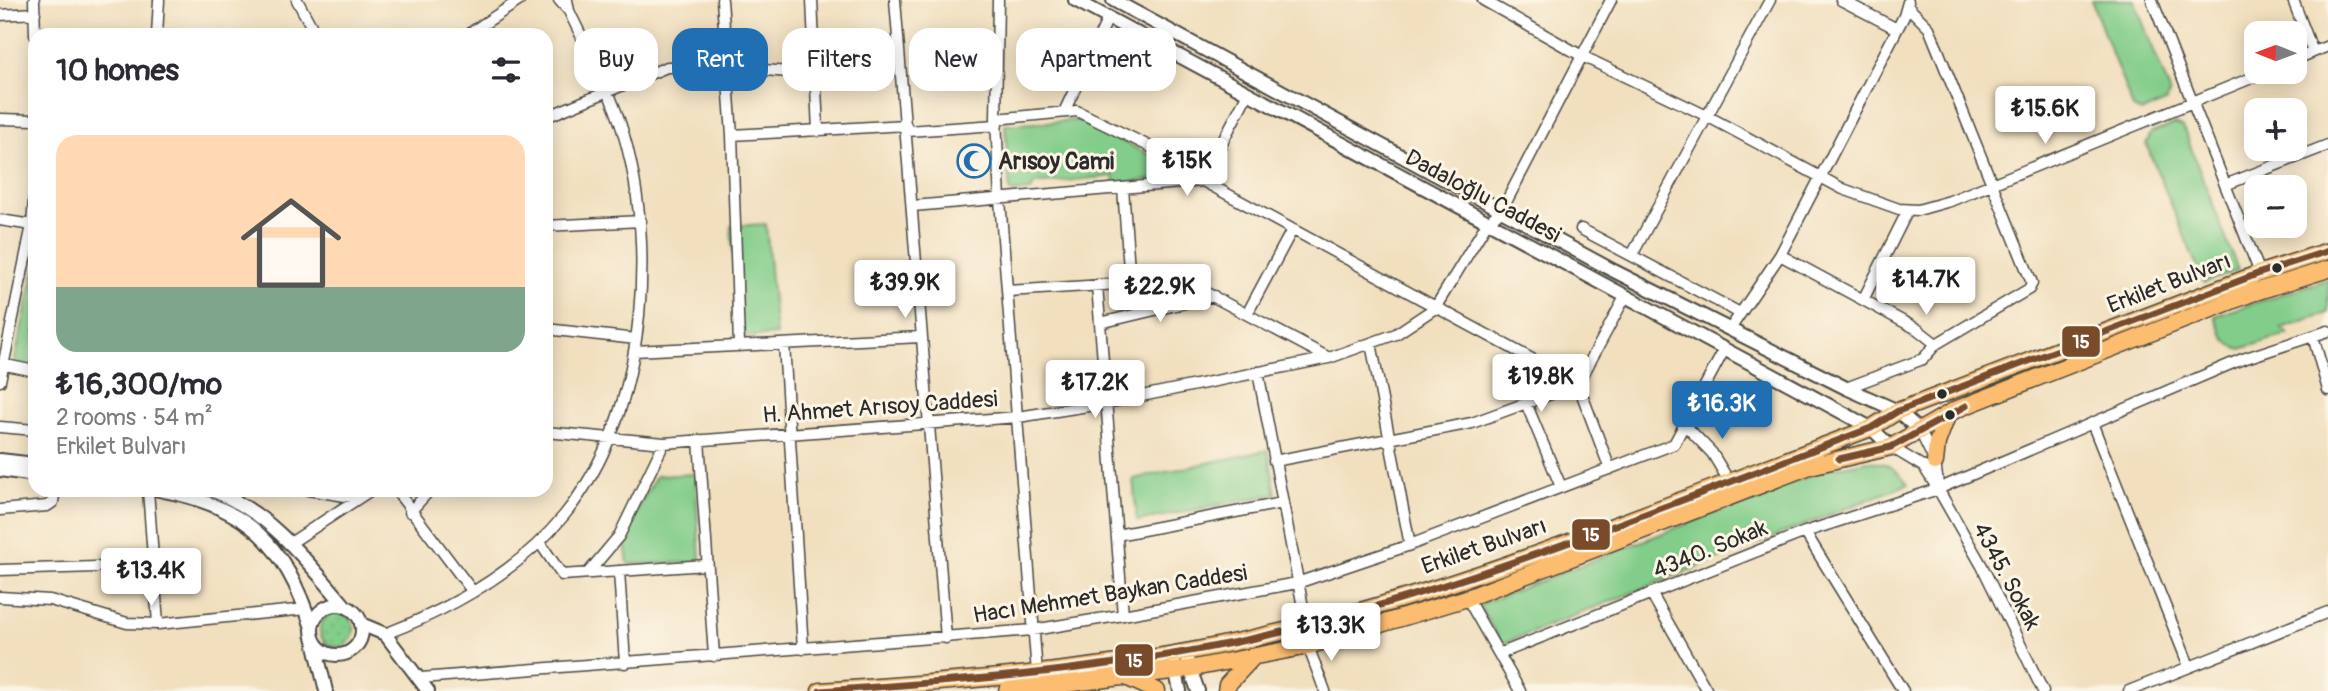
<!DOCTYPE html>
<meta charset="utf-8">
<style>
:root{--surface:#fff;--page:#f2f2f3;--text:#2b2b33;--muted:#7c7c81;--accent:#1f6fb2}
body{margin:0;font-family:Pangolin,sans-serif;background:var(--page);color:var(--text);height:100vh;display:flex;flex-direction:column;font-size:26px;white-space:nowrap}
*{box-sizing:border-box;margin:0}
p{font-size:23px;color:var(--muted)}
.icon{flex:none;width:38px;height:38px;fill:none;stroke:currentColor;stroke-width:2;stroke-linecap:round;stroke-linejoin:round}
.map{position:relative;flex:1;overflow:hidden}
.sheet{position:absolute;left:28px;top:28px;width:525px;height:469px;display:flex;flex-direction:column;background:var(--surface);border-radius:21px;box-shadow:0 4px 18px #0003}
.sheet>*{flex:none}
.hud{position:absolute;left:574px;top:28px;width:665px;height:63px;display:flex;gap:14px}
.needle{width:46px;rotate:271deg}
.controls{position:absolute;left:2244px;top:21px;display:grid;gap:14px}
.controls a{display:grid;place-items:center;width:63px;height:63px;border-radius:14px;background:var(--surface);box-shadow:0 4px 18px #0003;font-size:35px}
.price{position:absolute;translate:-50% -60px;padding:0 16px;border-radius:7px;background:#fff;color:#222;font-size:23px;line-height:46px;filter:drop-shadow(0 2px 4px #0008)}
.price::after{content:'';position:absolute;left:50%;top:42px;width:21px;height:16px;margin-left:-10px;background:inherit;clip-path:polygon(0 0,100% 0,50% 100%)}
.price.on{background:var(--accent);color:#fff}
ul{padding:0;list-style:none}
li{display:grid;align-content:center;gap:14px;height:371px;padding:0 28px}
li span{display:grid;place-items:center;height:217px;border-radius:21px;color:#555}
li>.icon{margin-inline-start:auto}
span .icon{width:126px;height:126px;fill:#fffc;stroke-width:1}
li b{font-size:30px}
h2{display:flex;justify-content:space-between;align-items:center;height:84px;padding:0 28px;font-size:30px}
.tag{padding:0 24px;border-radius:21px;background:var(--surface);box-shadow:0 4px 18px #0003;font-size:24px;line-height:63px}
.tag.on{background:var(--accent);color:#fff}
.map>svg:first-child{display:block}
</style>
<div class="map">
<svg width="2328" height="691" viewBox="0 0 2328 691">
<defs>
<pattern id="grass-dots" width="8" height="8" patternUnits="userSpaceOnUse" patternTransform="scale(1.75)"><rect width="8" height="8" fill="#83cd8a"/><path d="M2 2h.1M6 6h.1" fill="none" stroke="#71b077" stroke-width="1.8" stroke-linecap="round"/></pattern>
</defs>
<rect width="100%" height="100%" fill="#fcf5e5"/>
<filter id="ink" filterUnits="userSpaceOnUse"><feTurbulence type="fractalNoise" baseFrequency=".0143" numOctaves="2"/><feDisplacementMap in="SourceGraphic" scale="14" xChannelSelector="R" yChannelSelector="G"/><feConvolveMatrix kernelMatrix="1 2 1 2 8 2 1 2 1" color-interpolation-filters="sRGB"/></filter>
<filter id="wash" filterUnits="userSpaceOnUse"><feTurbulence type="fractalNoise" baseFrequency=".00686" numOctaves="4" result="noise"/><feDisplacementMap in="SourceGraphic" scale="28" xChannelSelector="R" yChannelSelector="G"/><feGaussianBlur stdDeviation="1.57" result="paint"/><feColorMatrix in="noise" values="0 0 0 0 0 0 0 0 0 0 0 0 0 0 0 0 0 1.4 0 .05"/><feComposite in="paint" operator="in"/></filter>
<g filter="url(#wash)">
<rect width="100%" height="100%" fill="#f1dfbe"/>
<path fill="url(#grass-dots)" stroke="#577c5a" stroke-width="2" d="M320 630a17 17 0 1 1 34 0a17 17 0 1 1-34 0Z"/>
<path fill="#83cd8a" stroke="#577c5a" stroke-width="2" d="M2091,0H2134L2170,92L2166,102L2141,112L2133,108Z
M1079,120L1190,175L1115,184L1114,176L1034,184L1031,191L1010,192L1005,125Z
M2175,124L2183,127L2238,270L2204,283L2146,144L2151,133Z
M766,224L776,335L739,337L731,226Z
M35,268V368L14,364Z
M2328,279V313L2281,328L2288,334L2241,349C2224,344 2220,331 2215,316Z
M1268,450L1276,494L1137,521L1133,479Z
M1868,461C1887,462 1897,469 1908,484L1502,644L1479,605L1827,469Z
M695,474L700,562L628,564L624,535L656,476Z"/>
</g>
<g filter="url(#ink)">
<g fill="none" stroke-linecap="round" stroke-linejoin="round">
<defs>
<path id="minor" d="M34,0L35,35
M297,0L316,35
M559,0L569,11
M722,0L732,135L739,344
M812,0L818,131
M895,0L946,638
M998,0L996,119L1000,200L1037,673
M1483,0L1582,56L1707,116L1843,189L1899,209L1918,210L1950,201L2266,72
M1841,0L1897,29
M2152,0L2260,273
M2293,0L2313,52
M1907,6L1929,28L2032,283L2029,289L1936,344
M0,15L35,13
M157,35L159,0
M467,35L520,0
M2294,60L2328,46
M1064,112L1109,16
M546,117L667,67H727L815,74
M0,119L35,120
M996,119L1077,111L1206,174
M907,131L997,125
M732,135L906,125
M1204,177L1248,93
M2225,185L2328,145
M1123,188L1130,283
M913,206L1203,181L1578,384L1610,469
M0,220L32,225
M546,226L641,221
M1581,229L1740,313
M1632,255L1770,0
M1780,255L1917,329L1936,344L1923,359L1846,388
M1097,285L1123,615
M1008,291L1182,280L1329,358
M1863,300L1908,210
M1247,314L1292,230
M1100,323L1214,296
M546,329L636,339
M1730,329L1780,255L1904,16L1908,2
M2313,336L2328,390
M1371,343L1410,545
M784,344L803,649
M634,351L921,337
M1,364L35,371
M1258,372L1306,623
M0,381L32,225L35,188
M1526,403L1561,487
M2092,423L2189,666
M1685,425L1712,453L1729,481
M0,427L35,430
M1920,431L1935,462L1938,485
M546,432L664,443L1018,417L1107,403L1329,358L1396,334L1435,308L1487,223L1502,210L1611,0
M699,440L714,656
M1891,447L1924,467L1938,489L1982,566L2043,691
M1274,461L1472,423L1578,384L1625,297
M148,490L158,624
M308,490L358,498
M396,490L473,592
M0,510L47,506L53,502L55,490
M410,512L430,490
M1805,532L1903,691
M1117,535L1282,503
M540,543L562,575L706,565
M289,544L371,490
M0,570L97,567
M619,571L625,663
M588,573L619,536L664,443
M1651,593L1707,691
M0,597L50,600L127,623L158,624L306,609
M1467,598L1520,691
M385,634C540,575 622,484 639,315C645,252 641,193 623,132C610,89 588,51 569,11L567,0
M1308,646L1325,691
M1499,654L1805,532L1938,489L2240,360L2328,331
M421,678L1033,630L1123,615L1297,583L1410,545L1674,444L1724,350
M2129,691L2328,612"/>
<path id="tertiary" d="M1075,0L1871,428L1891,447
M1113,0L1614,271L1846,388L1898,411L1920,431
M0,460L35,464
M0,470L35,475
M159,490C247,506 285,543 312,628
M211,490C269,511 308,562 346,607
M312 630a25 25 0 1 1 50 0a25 25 0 1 1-50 0Z
M361,624L385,634L428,691
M315,645L326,691
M1188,662L1198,691
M1174,663L1180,691"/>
<path id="primary" d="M1935,462L1937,443L1947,416
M1128,678L1157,691
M820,691C952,682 1087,672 1217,646C1442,601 1656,508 1871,428L1898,411L2260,273L2328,251
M1007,691L1188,669L1308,646L1467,598L1810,466L1891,447L1955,410L2252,293L2328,269
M1226,691L1227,685L1253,657"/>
</defs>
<use href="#minor" stroke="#494641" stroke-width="13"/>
<use href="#tertiary" stroke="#494641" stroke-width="16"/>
<use href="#primary" stroke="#494641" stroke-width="19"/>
<use href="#minor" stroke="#fff" stroke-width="10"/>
<use href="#tertiary" stroke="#fff" stroke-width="12"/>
<use href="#primary" stroke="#fcbd6f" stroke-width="16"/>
<defs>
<path id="bus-1" d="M1839,459L1891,447L1966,406
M820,691C982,680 1145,667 1302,627C1497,576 1683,499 1871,428L1898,411L2260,273L2328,251"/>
</defs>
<use href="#bus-1" stroke="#fcf5e5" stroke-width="12"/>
<use href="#bus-1" stroke="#7a4b2a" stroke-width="7"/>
</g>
</g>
<defs>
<symbol id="mosque-ring" viewBox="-11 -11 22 22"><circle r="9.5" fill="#fcf5e5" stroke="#1f6fb2" stroke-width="1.5"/><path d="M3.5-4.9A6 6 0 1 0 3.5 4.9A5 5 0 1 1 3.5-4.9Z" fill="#1f6fb2"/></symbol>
</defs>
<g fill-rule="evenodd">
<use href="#mosque-ring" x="955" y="142" width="38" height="38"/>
</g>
<g fill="#2b2b2b" stroke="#fcf5e5" stroke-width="2.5">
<circle cx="2277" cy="268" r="6"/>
<circle cx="1942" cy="394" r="6"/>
<circle cx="1950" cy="415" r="6"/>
</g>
<g text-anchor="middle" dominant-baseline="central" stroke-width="6" stroke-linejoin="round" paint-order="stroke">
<g font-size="23" font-weight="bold" fill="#2b2b2b" stroke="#fcf5e5" text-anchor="start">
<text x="998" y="161">Arısoy Cami</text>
</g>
<g font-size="23" fill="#2b2b2b" stroke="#fcf5e5">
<text transform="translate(1483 196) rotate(28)">Dadaloğlu Caddesi</text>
<text transform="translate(2169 283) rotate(-21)">Erkilet Bulvarı</text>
<text transform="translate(880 407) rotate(-4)">H. Ahmet Arısoy Caddesi</text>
<text transform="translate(1484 546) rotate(-19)">Erkilet Bulvarı</text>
<text transform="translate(1710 549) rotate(-22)">4340. Sokak</text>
<text transform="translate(2007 576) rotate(62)">4345. Sokak</text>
<text transform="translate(1110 594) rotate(-9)">Hacı Mehmet Baykan Caddesi</text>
</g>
</g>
<g stroke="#fcf5e5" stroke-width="2.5">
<rect x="2061" y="325" width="40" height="33" rx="7" fill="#7a4b2a"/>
<rect x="1571" y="518" width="40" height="33" rx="7" fill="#7a4b2a"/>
<rect x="1114" y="643" width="40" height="34" rx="7" fill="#7a4b2a"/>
</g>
<g font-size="19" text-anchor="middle" font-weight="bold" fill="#fff">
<text x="2081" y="348">15</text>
<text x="1591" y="541">15</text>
<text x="1134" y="667">15</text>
</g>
</svg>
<div class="controls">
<a><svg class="needle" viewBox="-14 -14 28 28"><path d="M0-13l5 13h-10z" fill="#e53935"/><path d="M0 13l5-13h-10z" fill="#7c7c81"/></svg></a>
<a>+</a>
<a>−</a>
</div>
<b class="price" style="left:2045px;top:146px">₺15.6K</b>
<b class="price" style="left:1187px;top:198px">₺15K</b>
<b class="price" style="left:1926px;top:317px">₺14.7K</b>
<b class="price" style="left:905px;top:320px">₺39.9K</b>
<b class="price" style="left:1160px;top:324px">₺22.9K</b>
<b class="price" style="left:1541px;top:414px">₺19.8K</b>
<b class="price" style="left:1095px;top:420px">₺17.2K</b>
<b class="price on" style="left:1722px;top:441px">₺16.3K</b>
<b class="price" style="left:151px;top:608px">₺13.4K</b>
<b class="price" style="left:1331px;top:663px">₺13.3K</b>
<div class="hud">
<a class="tag">Buy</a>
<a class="tag on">Rent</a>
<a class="tag">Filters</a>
<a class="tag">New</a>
<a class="tag">Apartment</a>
</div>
<section class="sheet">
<h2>10 homes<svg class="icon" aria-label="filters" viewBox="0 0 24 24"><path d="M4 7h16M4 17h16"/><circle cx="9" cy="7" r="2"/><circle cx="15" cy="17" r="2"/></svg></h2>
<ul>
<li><span style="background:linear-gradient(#ffd9b3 70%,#7fa58c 0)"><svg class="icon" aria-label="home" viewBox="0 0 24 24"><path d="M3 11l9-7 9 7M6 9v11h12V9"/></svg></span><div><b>₺16,300/mo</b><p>2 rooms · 54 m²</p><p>Erkilet Bulvarı</p></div></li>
</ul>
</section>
</div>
